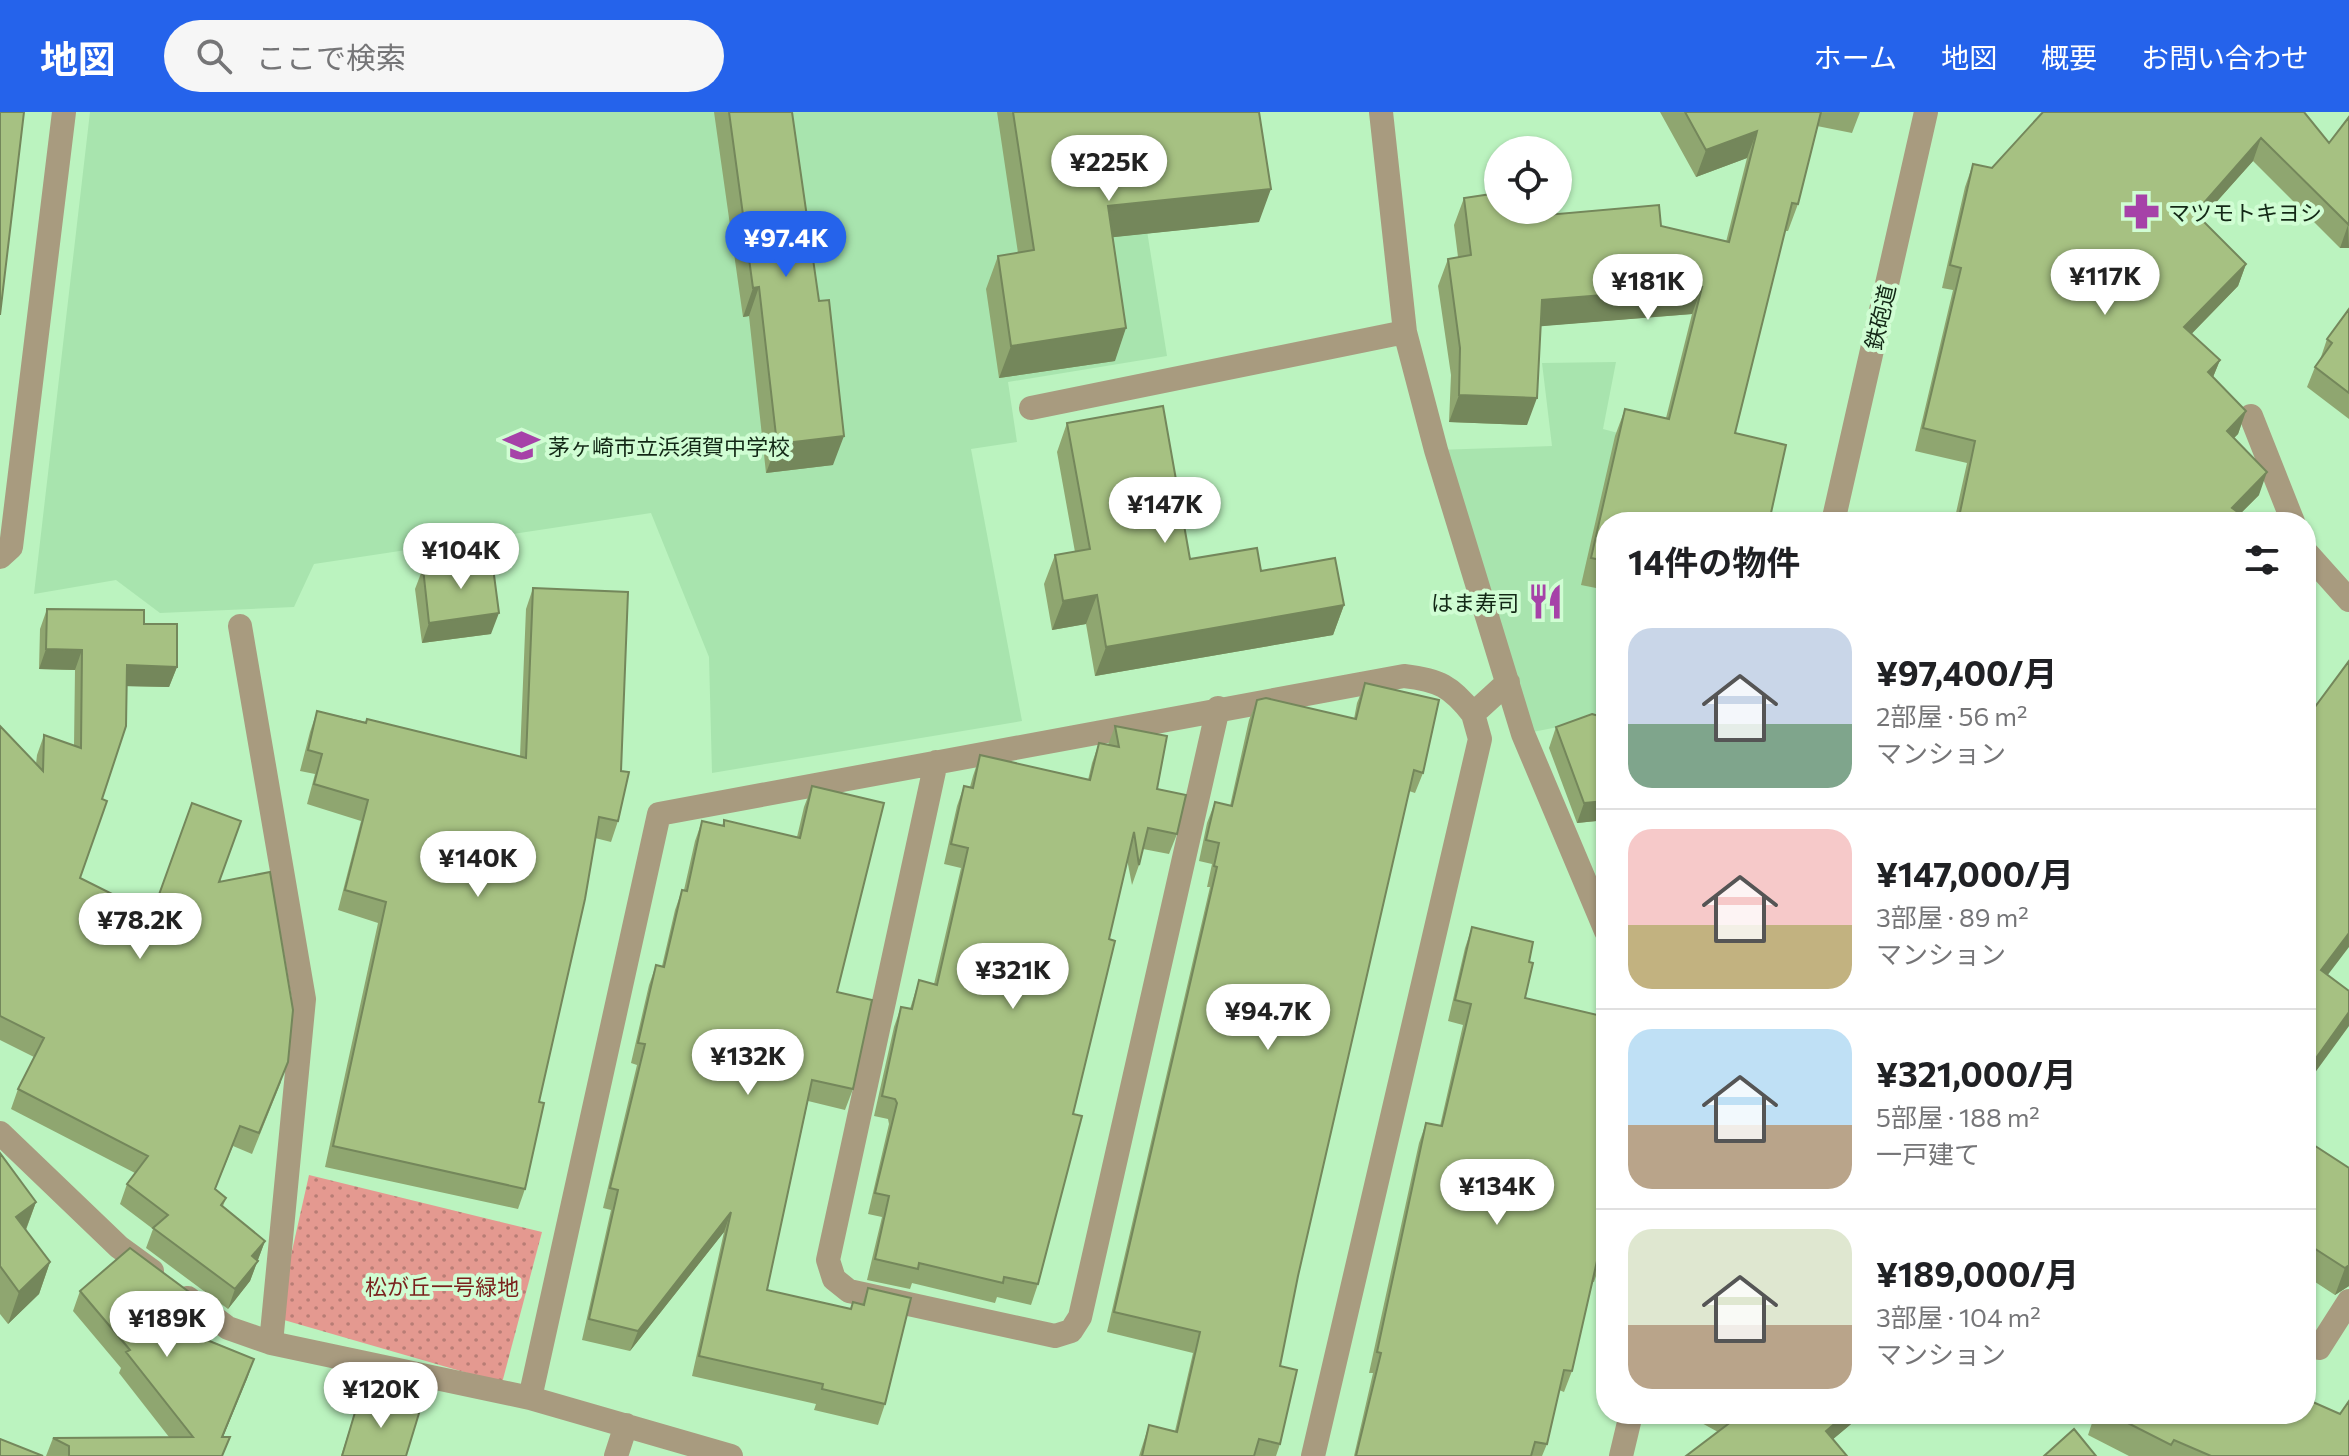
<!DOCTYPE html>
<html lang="ja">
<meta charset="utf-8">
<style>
:root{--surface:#fff;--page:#f6f6f6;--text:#202124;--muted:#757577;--line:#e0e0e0;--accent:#2563eb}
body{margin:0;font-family:Commissioner,"Noto Sans JP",sans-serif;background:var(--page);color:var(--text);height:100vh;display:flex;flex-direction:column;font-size:30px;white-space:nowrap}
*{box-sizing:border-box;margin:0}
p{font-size:26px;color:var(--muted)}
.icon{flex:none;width:44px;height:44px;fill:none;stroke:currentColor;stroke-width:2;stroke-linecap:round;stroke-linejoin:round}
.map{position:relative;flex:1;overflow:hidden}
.drawer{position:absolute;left:1596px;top:400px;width:720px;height:912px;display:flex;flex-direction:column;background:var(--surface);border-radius:32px;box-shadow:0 2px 6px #0004}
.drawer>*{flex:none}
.tools{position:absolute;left:1484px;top:24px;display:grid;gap:16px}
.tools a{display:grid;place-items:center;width:88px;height:88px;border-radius:50%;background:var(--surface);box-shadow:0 2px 6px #0004;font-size:40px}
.price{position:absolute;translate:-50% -68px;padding:0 18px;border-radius:28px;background:#fff;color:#222;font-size:26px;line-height:52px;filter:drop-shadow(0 2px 4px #0008)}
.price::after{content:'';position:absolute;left:50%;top:48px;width:24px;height:18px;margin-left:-12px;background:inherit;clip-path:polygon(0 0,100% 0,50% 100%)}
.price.current{background:var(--accent);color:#fff}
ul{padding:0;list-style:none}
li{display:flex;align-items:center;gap:24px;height:200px;padding:0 32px}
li+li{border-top:2px solid var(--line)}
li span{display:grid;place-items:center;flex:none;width:224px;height:160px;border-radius:24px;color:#555}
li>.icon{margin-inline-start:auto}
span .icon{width:96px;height:96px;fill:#fffc;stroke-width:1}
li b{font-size:34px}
h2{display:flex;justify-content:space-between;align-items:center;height:96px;padding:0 32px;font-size:34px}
header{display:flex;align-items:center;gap:48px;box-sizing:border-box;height:112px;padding:0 40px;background:var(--accent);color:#fff}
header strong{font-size:38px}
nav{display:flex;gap:44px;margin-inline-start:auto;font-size:28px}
.search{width:560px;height:72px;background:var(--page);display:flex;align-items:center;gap:20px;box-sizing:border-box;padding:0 28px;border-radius:44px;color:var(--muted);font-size:30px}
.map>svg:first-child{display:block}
</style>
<header>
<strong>地図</strong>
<div class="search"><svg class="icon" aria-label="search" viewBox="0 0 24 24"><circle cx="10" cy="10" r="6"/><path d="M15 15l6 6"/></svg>ここで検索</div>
<nav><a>ホーム</a><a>地図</a><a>概要</a><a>お問い合わせ</a></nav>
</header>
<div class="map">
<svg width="2349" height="1344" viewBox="0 0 2349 1344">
<defs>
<pattern id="park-dots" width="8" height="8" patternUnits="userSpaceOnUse" patternTransform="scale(2)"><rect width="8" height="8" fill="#e49990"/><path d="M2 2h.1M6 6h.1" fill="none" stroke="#b87d75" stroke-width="1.8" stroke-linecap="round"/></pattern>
</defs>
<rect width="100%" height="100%" fill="#bbf3bf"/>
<path fill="#a8e4ae" d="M90,0H1128L1167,244L1008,270L1017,330L971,337L1022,609L712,661L709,545L651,401L314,452L294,495L160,501L116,468L34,482Z
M1616,250L1603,317L1778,364L1606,410V628L1583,610L1523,622L1436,338L1552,334L1542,251Z"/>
<path fill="url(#park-dots)" d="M309,1063L542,1120L502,1271L277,1206Z"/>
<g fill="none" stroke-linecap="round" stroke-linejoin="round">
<path stroke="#a89b7f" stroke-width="24" d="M1381,0L1405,220L1436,338L1523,622L1606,819
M1031,296L1405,220
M2251,304L2293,410
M1833,410L1926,0
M2306,440L2349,488
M0,445L11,435L64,0
M240,514L304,887L271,1231
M936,650L828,1148L834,1167L849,1179L1055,1224L1071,1219L1080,1205L1218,596
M0,1021L119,1135L152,1159
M188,1186L228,1216L271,1231L530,1286L731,1344
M2306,1228L2319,1236L2349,1189
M530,1286L659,702L1404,564C1439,568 1451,574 1473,602L1508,570
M616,1344L626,1313
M1313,1344L1480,627L1473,602
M1621,1344L1631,1302"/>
</g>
<path fill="#8fa670" d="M714,0H792L833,353L766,361L749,204L743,205Z
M997,0H1259V110L1113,125L1115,249L999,266L986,177L998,144L1018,141Z
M1660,0H1860L1852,21L1817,14L1798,92L1788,119H1785L1606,410V478L1581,473L1615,324L1625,297L1666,306L1692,202L1540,214L1527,313L1449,310L1451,263L1438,174L1448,147L1458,145L1454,113L1464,86L1547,103L1661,114L1726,130L1747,46L1696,65Z
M2043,0L2329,31L2349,5V136H2340L2253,49L2201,107L2246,152L2238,174L2191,222L2220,248L2213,265L2246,299L2238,322L2234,326L2259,383L2240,402L2251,410H1954L1967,351L1915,339L1953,178L1942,176L1965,75L1973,52L1992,56Z
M2349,197V307L2307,275L2315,255L2320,248L2327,227Z
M1067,311L1190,447L1261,459L1344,493L1333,523L1095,564L1086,512L1052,518L1044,472L1055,443L1075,440L1057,340Z
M423,456L491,522L422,531L415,477Z
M533,476L618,709L611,730L595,726L539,990L525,1077L518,1097L325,1055L378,811L338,798L361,709L307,692L315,662L300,659L310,620L317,599L520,644L526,497Z
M47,497L144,512L177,555L169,575L127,574L102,687L80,766L152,802L219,770L281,970L252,1042L233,1034L215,1077L226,1086L223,1094L265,1129L250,1169L228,1197L146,1136L153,1117L120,1092L127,1072L135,1061L11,997L18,977L34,945L0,928V614L36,652L37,643L44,623L74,634L75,558L39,557L40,517Z
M1365,571L1423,661L1415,681L1409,679L1298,1164L1280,1254V1332L1276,1344H1139L1149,1313L1175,1319L1193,1241L1107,1220L1210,775H1207L1212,752L1199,749L1207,711L1215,690L1230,694L1249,608L1257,588L1354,607L1357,591Z
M1606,606V708L1577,711L1549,636L1556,615Z
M1115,614L1157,677L1177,722L1169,742L1143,737L1139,753L1132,773L1127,747L1109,827L1038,1172L1031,1193L997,1185L995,1191L912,1171L910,1177L867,1168L882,1105L868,1102L889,1012L888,1007L874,1004L894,915L901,895L910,897L919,868L934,872L961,756L944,752L957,694L964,674L970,675L973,664L980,643L1088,668L1092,651L1099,631L1108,633Z
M812,674L837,880L853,977L845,998L808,989L767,1178L851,1197L853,1190L862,1192L868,1176L885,1292L878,1313L814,1298L816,1292L692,1264L724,1120L630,1239L582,1228L611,1098L603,1096L637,953L631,951L649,873L656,853L662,854L675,798L682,778H684L695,729L702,709L722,714L724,708L797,725L804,695Z
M1472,815L1529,850L1525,886L1601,1019V1149L1594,1170H1592L1572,1259L1564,1280L1559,1278L1547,1332L1542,1344H1354L1373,1261H1369L1419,1031L1426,1011L1440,1014L1463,913L1448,909L1465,836Z
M2306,1028L2349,1056V1174L2335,1183L2306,1164Z
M0,1041L36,1090L26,1118L50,1150L39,1182L8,1212L0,1202Z
M80,1179L209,1220L204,1226L254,1247L223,1325V1344H46L53,1326L169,1325L119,1261L121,1256L73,1199Z
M369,1283L406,1344H341L356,1297L363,1300Z
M1690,1302H1863L1833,1327L1718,1320L1689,1304Z
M2095,1302H2306L2349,1344H2129L2088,1323Z"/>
<path fill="#74875b" d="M1757,19L1747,46L1696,65L1706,38Z
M2261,26L2253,49L2187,123L2195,101Z
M1271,77L1259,110L1096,127L1108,94Z
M2348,113L2349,136H2340Z
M2246,152L2238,174L2176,238L2184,215Z
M759,175L749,204L743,205L753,176Z
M1702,175L1692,202L1532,215L1542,188Z
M1126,216L1115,249L999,266L1011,234Z
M2220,248L2211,270L2208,260Z
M1459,283L1537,286L1527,313L1449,310Z
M2246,299L2238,322L2219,341L2227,319Z
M844,324L833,353L766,361L777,332Z
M2267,360L2259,383L2232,410V396Z
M1097,483L1086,512L1052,518L1063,489Z
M1344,493L1333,523L1095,564L1106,535Z
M499,501L491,522L422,531L429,511Z
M46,537L82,538L75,558L39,557Z
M127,553L177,555L169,575L120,574Z
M1606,689V708L1577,711L1584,691Z
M2349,821V835L2311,885L2321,858Z
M2349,900V914L2306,973V960Z
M36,1090L24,1122L16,1105Z
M731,1100L724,1120L630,1239L638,1219Z
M265,1129L250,1169L228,1197L235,1177L252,1144Z
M50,1150L39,1182L8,1212L19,1180Z
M2349,1153V1174L2335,1183L2345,1156Z
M216,1200L209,1220L189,1244L197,1224Z
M254,1247L247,1267L215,1344L222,1325Z
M1846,1302H1863L1819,1339L1826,1319Z"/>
<path fill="#a6c182" stroke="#74875b" stroke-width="2" d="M0,0H24L0,203Z
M729,0H792L819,189L829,188L844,324L777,332L759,175L753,176Z
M1013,0H1259L1271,77L1108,94L1126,216L1011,234L998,144L1034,138Z
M1685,0H1821L1798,92L1792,91L1735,321L1786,333L1769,410H1606V449L1591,446L1625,297L1669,307L1702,175L1542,188L1537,286L1459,283L1460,236L1448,147L1471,143L1464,86L1498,81V98H1546L1547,103L1659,93L1661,114L1729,130L1757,19L1706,38Z
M2043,0H2304L2329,31L2349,5V113L2261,26L2195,101L2246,152L2184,215L2220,248L2208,260L2246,299L2227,319L2267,360L2232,396L2251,410H1958L1975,329L1923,316L1961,156L1950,153L1973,52L1992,56Z
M2349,197V281L2315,255L2332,231L2327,227Z
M1163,294L1190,447L1257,436L1261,459L1335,446L1344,493L1106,535L1097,483L1063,489L1055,443L1090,437L1067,311Z
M492,448L499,501L429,511L423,456Z
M533,476L628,480L621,659L629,660L618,709L599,705L585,787L539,990L544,991L525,1077L333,1034L386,790L345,778L368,688L314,672L322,642L308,638L317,599L366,611L367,607L526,646Z
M47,497L144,498V512H177V555L127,553L126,614L102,687L107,689L80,766L152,802L192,691L241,709L219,770L270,760L293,898L288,950L259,1021L240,1014L215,1077L226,1086L221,1093L265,1129L252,1144L258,1149L235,1177L153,1116L168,1103L127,1072L148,1044L18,977L44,926L0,904V614L43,659L44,623L81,636L82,538L46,537Z
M2349,549V821L2321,858L2349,879V900L2306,960V607Z
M1365,571L1439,588L1423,661L1414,658L1298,1164L1280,1254L1297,1258L1280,1332L1259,1327L1254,1344H1142L1149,1313L1177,1320L1200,1220L1114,1200L1217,755L1214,754L1219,731L1206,728L1215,690L1232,694L1257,588L1266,586L1356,607Z
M1592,602L1606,606V689L1584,691L1556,615Z
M1115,614L1167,624L1157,677L1186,683L1177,722L1148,716L1139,753L1134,720L1109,827L1115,829L1073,1002L1082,1004L1038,1172L1004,1165L1003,1171L919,1151L918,1157L875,1147L889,1084L875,1081L897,991L895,987L882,984L901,895L912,897L919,868L937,873L968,736L951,732L964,674L973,676L980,643L1090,668L1099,631L1119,635Z
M812,674L884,691L837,880L872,888L853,977L812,968L767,1178L851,1197L853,1190L864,1193L868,1176L911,1186L885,1292L822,1277L823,1272L699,1244L731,1100L638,1219L589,1207L618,1078L610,1076L645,932L638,931L656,853L664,855L682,778L687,779L702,709L724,714V708L800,726Z
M1472,815L1533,830L1529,850L1533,851L1525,886L1606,905V998L1601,1019L1606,1020V1128L1601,1149H1597L1572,1259L1564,1258L1547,1332L1535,1330L1531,1344H1356L1381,1241L1377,1240L1426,1011L1442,1014L1471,892L1455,888Z
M2306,1028L2349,1056V1153L2345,1156L2306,1131Z
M0,1041L36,1090L16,1105L50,1150L19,1180L0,1154Z
M130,1136L216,1200L197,1224L254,1247L222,1325H230L222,1344H69V1334L53,1326L193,1325L126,1240L130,1238L80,1179Z
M369,1283L420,1298L406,1344H342L356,1297L363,1300Z
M2306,1287L2340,1302L2349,1289V1344H2211L2174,1328L2171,1333L2110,1302H2306Z
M1730,1302H1846L1826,1319L1847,1344H1686L1736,1306Z
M2074,1317L2096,1344H2044Z
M0,1327L43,1344H0Z"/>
<defs>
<symbol id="pharmacy-bare" viewBox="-9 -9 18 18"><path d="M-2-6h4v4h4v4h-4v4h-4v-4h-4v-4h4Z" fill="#a642a8" stroke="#d0fdd3" stroke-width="2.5" paint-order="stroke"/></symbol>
<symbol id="school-bare" viewBox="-9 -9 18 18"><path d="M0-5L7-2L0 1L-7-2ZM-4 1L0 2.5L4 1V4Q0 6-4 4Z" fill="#a642a8" stroke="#d0fdd3" stroke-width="2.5" paint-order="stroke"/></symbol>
<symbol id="restaurant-bare" viewBox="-9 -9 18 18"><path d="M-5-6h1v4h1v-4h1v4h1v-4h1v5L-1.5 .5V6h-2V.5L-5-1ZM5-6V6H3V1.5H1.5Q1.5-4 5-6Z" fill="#a642a8" stroke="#d0fdd3" stroke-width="2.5" paint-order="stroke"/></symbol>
</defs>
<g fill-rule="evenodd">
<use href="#pharmacy-bare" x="2116" y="74" width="51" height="51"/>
<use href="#school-bare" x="496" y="308" width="51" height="51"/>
<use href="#restaurant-bare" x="1520" y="464" width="51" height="51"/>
</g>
<g text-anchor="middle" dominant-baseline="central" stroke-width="8" stroke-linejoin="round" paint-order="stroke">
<g font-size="22" fill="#132816" stroke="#d0fdd3" text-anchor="start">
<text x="2168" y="100">マツモトキヨシ</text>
<text x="548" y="334">茅ヶ崎市立浜須賀中学校</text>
<text x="1519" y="490" text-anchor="end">はま寿司</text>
</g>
<g font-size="22" fill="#132816" stroke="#d0fdd3">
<text transform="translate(1880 205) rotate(-77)">鉄砲道</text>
</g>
<g font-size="22" fill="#7a211d" stroke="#d0fdd3">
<text x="442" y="1174">松が丘一号緑地</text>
</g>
</g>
</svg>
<div class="tools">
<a><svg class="icon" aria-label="locate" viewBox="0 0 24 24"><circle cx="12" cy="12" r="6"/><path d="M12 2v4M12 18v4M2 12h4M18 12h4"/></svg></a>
</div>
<b class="price" style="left:1109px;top:91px">¥225K</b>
<b class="price current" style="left:786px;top:167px">¥97.4K</b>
<b class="price" style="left:2105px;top:205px">¥117K</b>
<b class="price" style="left:1648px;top:210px">¥181K</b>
<b class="price" style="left:1165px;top:433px">¥147K</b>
<b class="price" style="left:461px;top:479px">¥104K</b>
<b class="price" style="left:478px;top:787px">¥140K</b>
<b class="price" style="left:140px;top:849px">¥78.2K</b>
<b class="price" style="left:1013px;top:899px">¥321K</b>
<b class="price" style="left:1268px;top:940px">¥94.7K</b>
<b class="price" style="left:748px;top:985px">¥132K</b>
<b class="price" style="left:1497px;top:1115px">¥134K</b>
<b class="price" style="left:167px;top:1247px">¥189K</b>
<b class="price" style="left:381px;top:1318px">¥120K</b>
<section class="drawer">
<h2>14件の物件<svg class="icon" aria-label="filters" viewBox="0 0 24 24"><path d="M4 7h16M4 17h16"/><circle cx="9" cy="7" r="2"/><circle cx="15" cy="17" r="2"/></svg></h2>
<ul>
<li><span style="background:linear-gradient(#c9d6e8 60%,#7fa58c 0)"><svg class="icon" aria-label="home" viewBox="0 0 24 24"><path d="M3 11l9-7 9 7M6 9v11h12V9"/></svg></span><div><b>¥97,400/月</b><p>2部屋 · 56 m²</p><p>マンション</p></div></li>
<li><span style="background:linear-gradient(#f6c9c9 60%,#c2b280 0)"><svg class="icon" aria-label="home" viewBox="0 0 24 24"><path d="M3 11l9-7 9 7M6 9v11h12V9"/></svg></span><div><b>¥147,000/月</b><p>3部屋 · 89 m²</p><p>マンション</p></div></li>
<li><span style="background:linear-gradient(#bfe0f5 60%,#b9a48a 0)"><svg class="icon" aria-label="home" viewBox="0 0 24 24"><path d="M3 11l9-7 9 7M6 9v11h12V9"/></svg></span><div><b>¥321,000/月</b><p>5部屋 · 188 m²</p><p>一戸建て</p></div></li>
<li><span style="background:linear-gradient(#dfe7d0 60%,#b9a48a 0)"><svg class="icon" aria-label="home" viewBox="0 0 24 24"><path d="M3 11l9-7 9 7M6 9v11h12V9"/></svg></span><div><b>¥189,000/月</b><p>3部屋 · 104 m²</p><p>マンション</p></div></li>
</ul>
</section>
</div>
